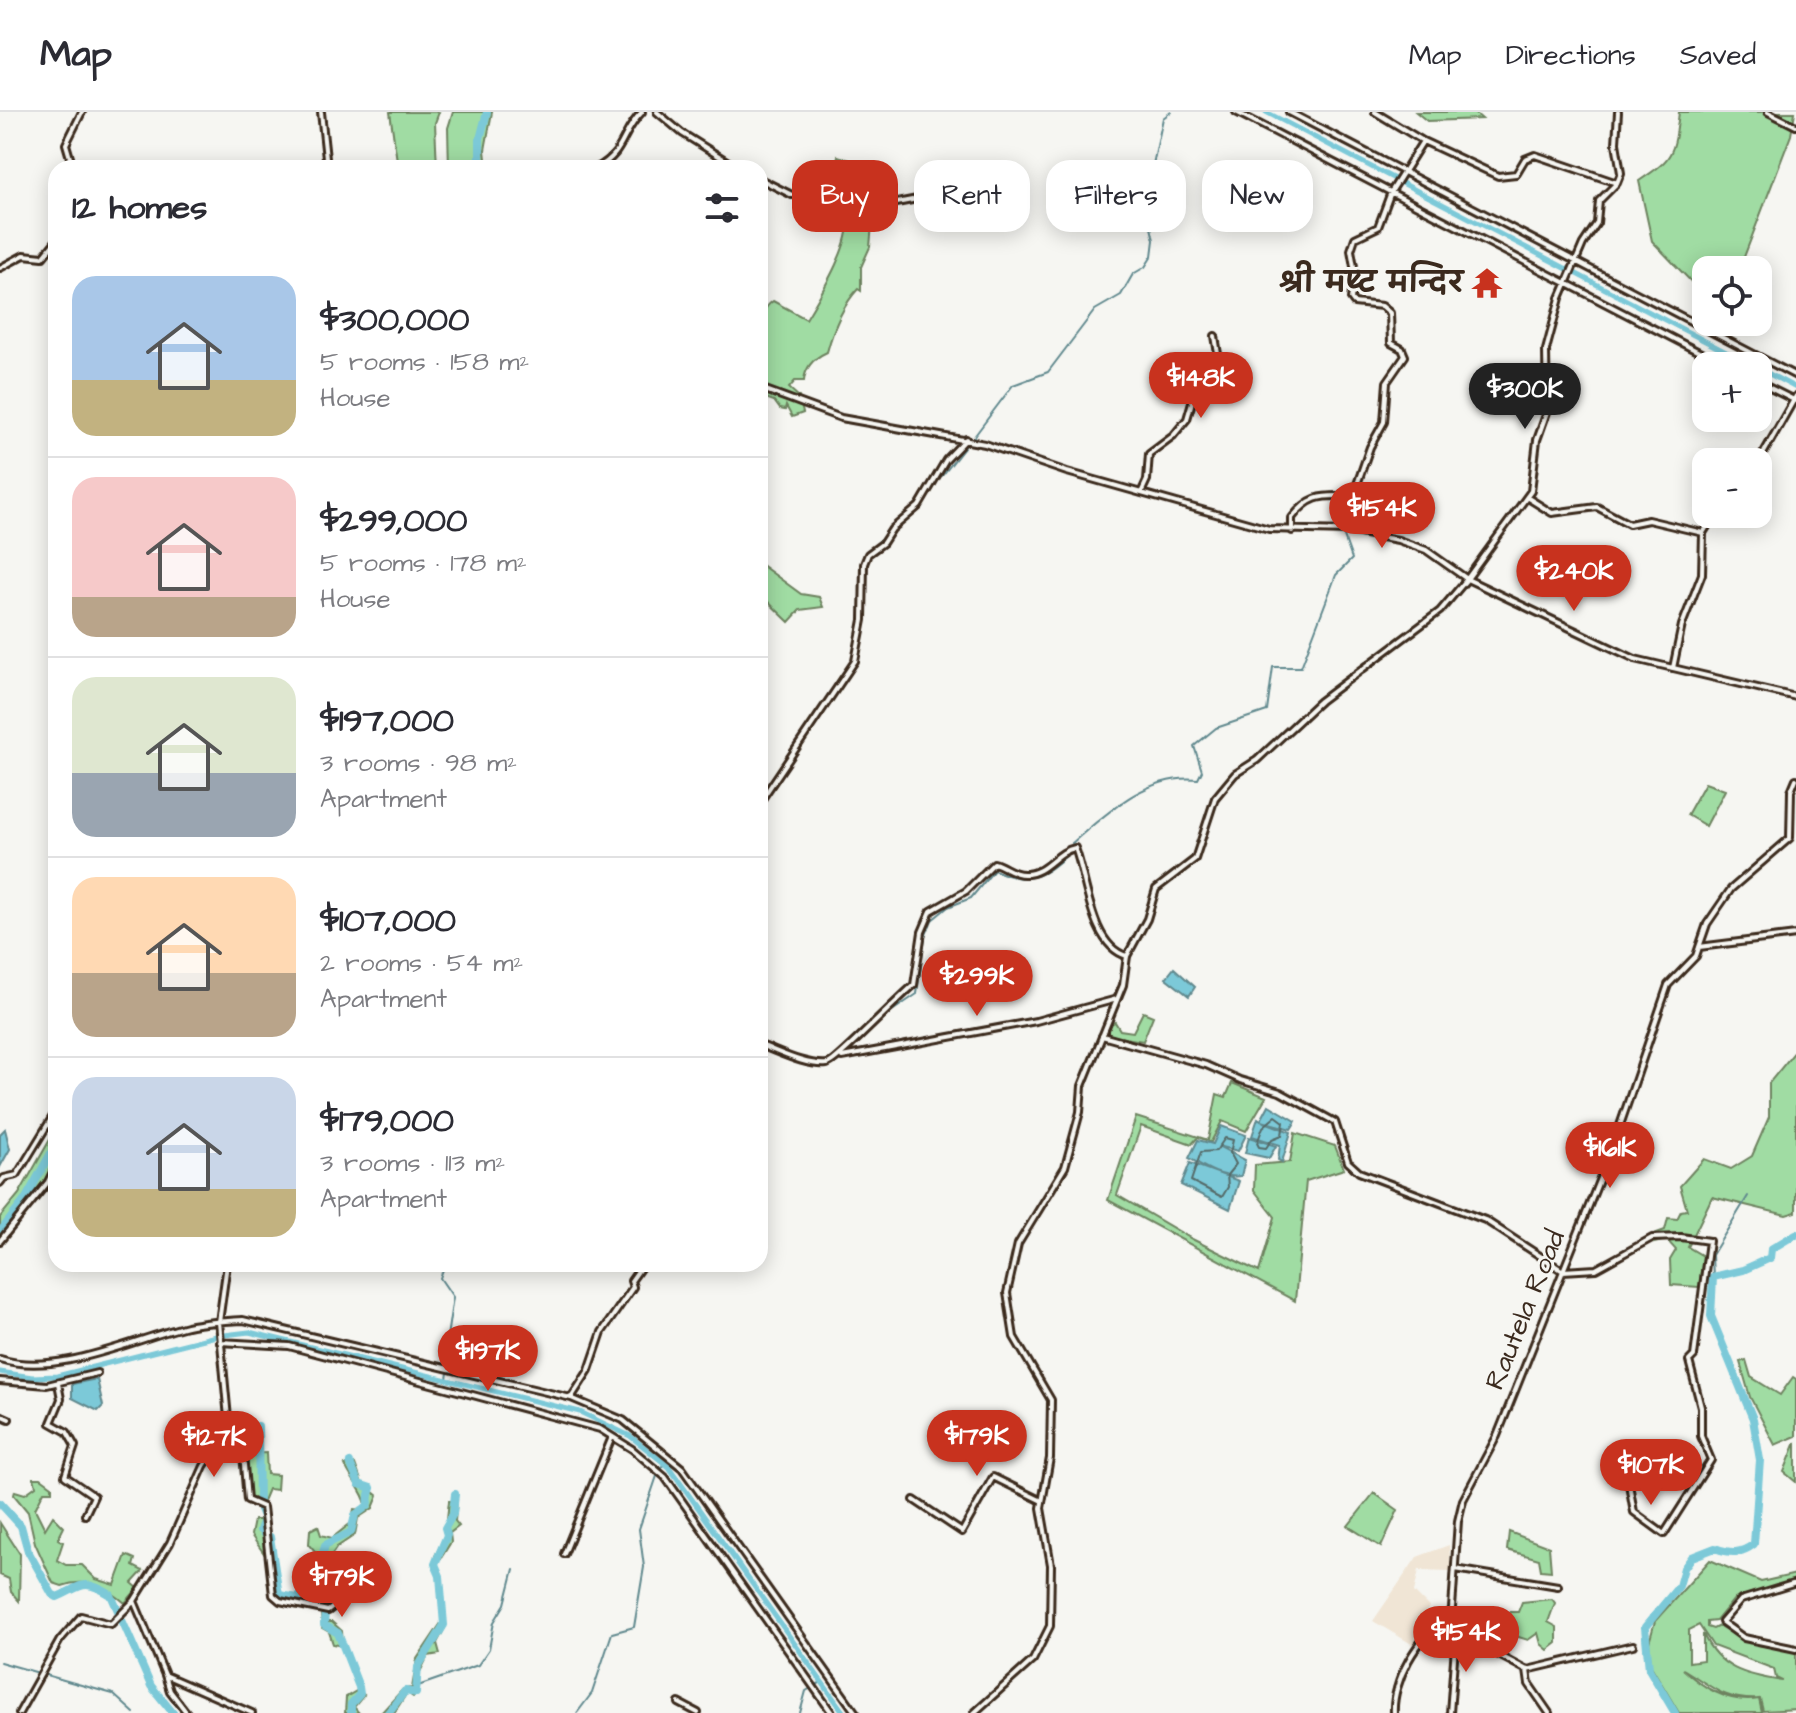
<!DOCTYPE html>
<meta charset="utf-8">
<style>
:root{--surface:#fff;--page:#f2f2f3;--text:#2b2b33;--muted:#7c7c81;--line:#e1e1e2;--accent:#c8321e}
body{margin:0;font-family:"Architects Daughter","Playpen Sans Deva",sans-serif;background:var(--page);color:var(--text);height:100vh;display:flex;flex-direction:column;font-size:30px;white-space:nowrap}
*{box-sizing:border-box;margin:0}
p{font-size:26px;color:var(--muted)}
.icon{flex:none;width:44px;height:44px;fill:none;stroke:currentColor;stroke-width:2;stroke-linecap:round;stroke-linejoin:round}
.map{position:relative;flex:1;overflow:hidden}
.sheet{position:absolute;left:48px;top:48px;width:720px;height:1112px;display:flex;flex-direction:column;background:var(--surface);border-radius:24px;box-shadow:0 4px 20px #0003}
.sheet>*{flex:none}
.top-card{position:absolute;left:792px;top:48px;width:760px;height:72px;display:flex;gap:16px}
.tools{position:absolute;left:1692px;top:144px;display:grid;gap:16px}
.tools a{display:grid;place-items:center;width:80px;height:80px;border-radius:16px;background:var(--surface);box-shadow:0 4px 20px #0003;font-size:40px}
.price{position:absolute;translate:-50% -68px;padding:0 18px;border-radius:28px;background:var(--accent);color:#fff;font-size:26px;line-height:52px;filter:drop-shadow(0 2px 4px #0008)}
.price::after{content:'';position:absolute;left:50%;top:48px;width:24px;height:18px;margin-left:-12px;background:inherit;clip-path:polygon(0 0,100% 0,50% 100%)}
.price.active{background:#222;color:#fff}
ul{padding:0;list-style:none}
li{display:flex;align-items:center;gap:24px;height:200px;padding:0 24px}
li+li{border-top:2px solid var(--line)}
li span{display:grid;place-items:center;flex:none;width:224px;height:160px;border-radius:24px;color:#555}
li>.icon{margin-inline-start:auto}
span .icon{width:96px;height:96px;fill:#fffc;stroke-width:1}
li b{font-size:34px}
h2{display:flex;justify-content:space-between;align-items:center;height:96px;padding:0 24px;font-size:34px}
.tag{padding:0 28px;border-radius:24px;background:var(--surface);box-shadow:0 4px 20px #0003;font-size:28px;line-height:72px}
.tag.active{background:var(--accent);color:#fff}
header{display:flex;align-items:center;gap:48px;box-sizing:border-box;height:112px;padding:0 40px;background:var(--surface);border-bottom:2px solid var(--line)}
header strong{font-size:38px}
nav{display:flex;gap:44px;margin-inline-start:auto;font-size:28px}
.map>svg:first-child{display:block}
</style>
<header>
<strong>Map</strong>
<nav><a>Map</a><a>Directions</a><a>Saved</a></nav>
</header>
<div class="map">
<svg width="1796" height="1601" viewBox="0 0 1796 1601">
<rect width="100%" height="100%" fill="#f6f6f2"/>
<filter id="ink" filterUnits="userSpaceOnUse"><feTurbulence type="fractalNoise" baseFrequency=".0125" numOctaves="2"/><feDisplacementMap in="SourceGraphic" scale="16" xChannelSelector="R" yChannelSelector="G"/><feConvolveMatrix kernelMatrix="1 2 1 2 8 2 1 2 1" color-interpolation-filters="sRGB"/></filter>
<g filter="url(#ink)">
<path fill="#f0e5d5" d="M1449,1433L1451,1459L1419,1458L1414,1480L1429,1495L1415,1518L1422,1524L1415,1534L1373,1509L1417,1445Z"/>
<path fill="#a0dca3" stroke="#6e8360" stroke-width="2" fill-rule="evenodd" d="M390,0H439L435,11L437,56H398Z
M453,0H492L485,38L487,56H449L448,16Z
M1416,0H1474L1482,7L1427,9Z
M1679,0H1795L1791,23L1739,158H1706L1704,183L1652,129L1639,69C1674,46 1674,42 1679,0Z
M838,44L871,55L873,66L867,76L882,99L881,108L872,112L870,135L861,155V179L858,177C842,194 833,218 827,240C814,246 805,255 804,269H795L789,276L799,285L803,301L792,305L786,294L785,298L780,297L774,289L760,284C760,258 749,205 773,189L806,207C818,187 856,126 846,104C841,92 832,84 829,71H823L816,63L820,53L832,62Z
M760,452L801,482L819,485L823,495L800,498L789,510L760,482Z
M1705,671L1725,678L1706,714L1687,703Z
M1143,900L1153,904L1143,929L1106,923L1102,915L1115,910L1120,918L1133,920Z
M1796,938V1100L1786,1103L1712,1085L1688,1135L1703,1144L1699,1175L1671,1173L1670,1148L1676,1138L1667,1128L1654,1131V1122L1665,1118L1668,1106L1677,1107L1681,1099L1687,1098L1680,1074L1704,1047L1731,1057L1752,1044L1769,1005V971Z
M1232,971L1266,985L1246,1019L1222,1009L1211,1030L1198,1025L1192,1032L1141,1014L1117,1083L1192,1127L1259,1160L1275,1105L1254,1078L1255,1053L1290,1050L1295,1021L1335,1034L1344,1057L1306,1069L1295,1189L1108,1088L1136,1005L1208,1028L1217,982L1226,985Z
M56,1017V1048L48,1064L0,1123V1105L19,1082Z
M1746,1248L1751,1265L1780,1283L1793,1265L1796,1267V1324L1775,1333L1750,1285L1740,1250Z
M1796,1330V1370L1784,1360Z
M266,1341L267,1362L278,1363L277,1378L268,1377L263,1389L248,1385L246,1342Z
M355,1352L362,1371L378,1384L373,1396L358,1406L355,1423L337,1435L320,1460L314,1454L319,1444L309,1432L310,1418L318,1414L321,1423L332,1426L351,1411L354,1397L362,1398L366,1393C364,1379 351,1368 345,1353Z
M34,1366H41L52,1374V1379H44L35,1397L45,1417L53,1404L64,1415L58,1427L63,1430L57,1448L66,1453H82L96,1467L115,1473L126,1443L135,1447L133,1454L143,1459L132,1471L138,1476L125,1491C107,1475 86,1465 62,1474L53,1471L35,1431L28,1400L14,1383L15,1379L25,1382L36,1374Z
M1374,1381L1398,1398L1381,1435L1348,1414Z
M449,1389H457L455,1409L459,1414L450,1421L451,1430L441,1446L435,1444L445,1424Z
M254,1408H265L268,1432L265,1443L251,1423Z
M0,1411L20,1442L19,1489L11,1480L9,1467L0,1463Z
M1509,1420L1549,1435L1551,1459L1541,1458L1539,1447L1507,1438Z
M1710,1448L1761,1470L1796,1462V1468L1734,1487L1716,1509L1707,1510V1515L1713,1517L1719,1514L1749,1531L1796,1540V1597L1763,1599L1760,1587C1723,1589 1713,1575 1683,1557C1704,1577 1729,1592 1759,1587L1762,1601H1679L1651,1554L1649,1531L1655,1509ZM1699,1513L1713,1534L1774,1557L1776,1566L1782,1569C1745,1563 1719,1557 1703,1522V1548L1689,1550V1518Z
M1552,1487L1555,1491L1548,1510L1557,1515V1531L1548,1538L1541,1532L1538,1521L1528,1528L1512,1523L1511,1514L1497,1511V1500H1518L1522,1490Z
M445,1500L446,1514L437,1531L440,1542L428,1544L420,1560L418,1583L413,1585L407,1581L394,1601H381L403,1577L412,1576L417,1547L441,1511V1501Z
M321,1501H326L327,1510H332L342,1519L343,1534L333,1532L329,1520L322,1516Z
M358,1578L364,1583L354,1595L359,1601H345L346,1585Z"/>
<path fill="#7bc9d8" stroke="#61898e" stroke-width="2" d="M1174,856L1195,875L1189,884L1166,866Z
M1269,993L1296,1009L1291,1017L1262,1009L1291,1020L1282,1050L1278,1048L1280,1033L1252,1024L1258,1006L1261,1008Z
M1221,1014L1246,1023L1238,1039L1218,1034L1245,1048L1241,1064C1222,1067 1204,1055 1189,1046L1198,1028L1213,1032Z
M5,1017L10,1037L0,1055V1022Z
M1249,1025L1276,1034L1269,1046L1245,1041Z
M1190,1051L1239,1069L1230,1097L1181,1073Z
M97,1267L103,1294L98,1299L72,1286V1272Z"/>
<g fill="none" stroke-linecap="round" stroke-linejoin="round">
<path stroke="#556a68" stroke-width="2" d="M1276,1004L1284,1010L1282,1023L1272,1027L1266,1036L1259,1035L1257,1031L1263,1015Z
M1225,1026L1233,1028L1230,1041L1236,1052L1227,1063L1228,1075L1222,1085L1191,1069L1201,1040L1216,1039Z"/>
<path stroke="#61898e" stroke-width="2" d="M973,326L1013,273L1048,260L1095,198L1121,183L1133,162L1145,155L1152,144L1154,128L1145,90L1163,6L1171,0
M942,364L968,331
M876,432L913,396L926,377
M1072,731C1107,701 1148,661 1198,667L1202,659L1194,634L1216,616L1267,599L1273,555H1301L1336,463L1352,447L1343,422
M882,906L917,882L925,825L932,808L948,795L971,786L994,758C1032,774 1042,765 1072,739
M445,1152L440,1166L453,1185L444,1245L450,1253
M1713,1165L1712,1143L1748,1084
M447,1267L448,1261
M660,1358L665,1352
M0,1550L113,1582L134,1601
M816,1573L822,1570
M418,1574L478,1553L489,1537L494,1510L505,1492L514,1457
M577,1601L592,1581L612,1521L634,1515L644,1455L639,1417L658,1361
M800,1601L806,1579L813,1575"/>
<path stroke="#7bc9d8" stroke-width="5" d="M1266,0L1753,254
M1758,256L1796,276
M0,1260L32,1265L57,1264L216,1224L249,1220L580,1300L630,1324L669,1355L844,1601"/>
<path stroke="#7bc9d8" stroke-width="8" d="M480,56V27L487,0
M0,1120L25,1088L56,1032
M258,1314L259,1395L264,1407L260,1418L266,1424
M0,1391L21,1414L28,1439L52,1482L57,1485C82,1475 81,1465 111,1483L151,1574L173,1601
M270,1425L279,1483L297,1486L314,1474L327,1477L324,1513L338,1521L359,1575L360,1582L351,1592V1601
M321,1473L326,1461L321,1449L325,1433L351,1420L355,1403C379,1386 363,1397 371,1376L359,1372L350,1351
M388,1601L405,1579L416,1581L418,1555L444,1513L440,1464L435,1452L447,1423L445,1416L453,1402L455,1382
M1675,1601L1649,1557L1645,1515L1679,1474L1684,1456L1692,1445L1715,1436C1731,1442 1741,1442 1754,1432L1760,1348L1753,1307L1711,1204L1713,1165L1743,1158L1770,1146L1771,1137L1796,1122"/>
<defs>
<path id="minor" d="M321,0L327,56
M657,0L682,21L738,56
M1236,0L1726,254
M1289,0L1796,264
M1375,0L1423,29
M1768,0L1796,14
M73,56L66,32L82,0
M597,56C626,40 620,22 642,0
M760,67L792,83H840L876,95L938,83L965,87
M0,156L24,143L43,145L56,129
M1758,270L1796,289
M760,276L841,306L985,332L1067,360L1269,417L1349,419L1398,428L1426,438L1467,467L1531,379L1537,328L1547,300L1546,238L1560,186L1583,132L1597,111L1599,89L1617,71L1621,61L1616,31L1618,0
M1141,381L1147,368L1149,342L1173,324L1187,307L1199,266L1220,254L1215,224
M1528,386L1552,401L1597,395L1629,412L1648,408L1703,421
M1292,419V406C1313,379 1326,385 1353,384L1370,335L1384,310L1387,270L1405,244L1402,237L1391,231L1390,201L1382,194L1354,191L1351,187L1355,160L1351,138L1355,126L1378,115L1391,80L1423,29L1498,64L1516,62L1525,47L1535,43L1617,71
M1673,556L1796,585
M760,690L855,549L863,508L864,452L868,442L883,431L892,417L919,394L946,348L966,327
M1699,835L1796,823
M1102,924L1206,953L1240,968L1280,980L1335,1010L1348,1050L1359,1060L1485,1108L1563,1159L1596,1157L1652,1126L1681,1125L1709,1129L1694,1244L1689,1249L1701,1295V1324L1711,1348L1664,1422L1634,1400L1629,1372L1636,1363
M760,933C779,940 806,954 827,952C835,952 900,884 914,873L922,820L931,799L966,779L994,751C1005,754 1011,762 1024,762C1046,763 1056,739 1075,736C1087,766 1090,834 1127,844
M842,945L1036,909L1117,887
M0,1071L4,1066L17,1063L56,999
M0,1129L48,1070L56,1054
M220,1230L289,1234L600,1317L632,1337L665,1365L832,1601
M0,1247C57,1265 131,1228 187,1214C205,1210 224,1209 243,1208L571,1286L623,1308L682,1356L856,1601
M0,1269L47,1273L97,1261
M58,1271L61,1287L51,1311L67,1320L75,1334L65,1364L94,1384L85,1403
M571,1286L589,1258L602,1220L633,1175L631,1169L643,1152
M0,1303L9,1307
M229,1317L242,1330L247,1388L263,1395L273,1483L280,1489L328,1499L333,1495L334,1487
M914,1388L962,1420L993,1365L1042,1389
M564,1442L612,1325
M1455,1457L1558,1474
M1796,1471L1741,1488L1722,1510L1744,1526L1796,1537
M134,1489L165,1563L252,1601
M1446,1511L1452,1496L1458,1409L1463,1388L1497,1324L1563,1159L1614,1031L1668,873L1696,844L1707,812L1731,777L1790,726L1791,679L1796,667
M1446,1511L1456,1520L1527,1558L1633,1533
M1527,1558L1529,1572L1549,1601
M165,1563L170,1579L187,1601
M679,1591L698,1601
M19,1601L60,1528L81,1504L111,1512L134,1489L170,1431L204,1354L229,1317L219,1210L227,1152
M1394,1601C1392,1571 1417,1522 1446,1511
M1450,1601L1456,1520"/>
<path id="tertiary" d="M1758,351L1796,284
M974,1601L1033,1548L1050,1514L1051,1453L1041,1396L1050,1346L1051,1288L1014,1225L1007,1181L1018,1132L1065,1055L1080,1000L1082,974L1123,873L1127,844L1147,807L1156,777L1195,747L1215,686L1235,662L1257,648L1320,589L1440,499L1467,467L1635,547L1673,556L1682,513L1702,462L1703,421L1715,402"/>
</defs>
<use href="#minor" stroke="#3b2a1e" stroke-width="10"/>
<use href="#tertiary" stroke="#3b2a1e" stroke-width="10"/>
<use href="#minor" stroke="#f6f6f2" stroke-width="4"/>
<use href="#tertiary" stroke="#f6f6f2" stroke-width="4"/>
</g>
</g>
<defs>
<symbol id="temple-bare" viewBox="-9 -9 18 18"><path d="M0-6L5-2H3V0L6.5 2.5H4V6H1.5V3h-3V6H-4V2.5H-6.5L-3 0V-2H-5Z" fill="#c8321e" stroke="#f6f6f2" stroke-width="2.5" paint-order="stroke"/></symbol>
</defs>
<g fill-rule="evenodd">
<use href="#temple-bare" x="1465" y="149" width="44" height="44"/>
</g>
<g text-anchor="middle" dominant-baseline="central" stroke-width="6" stroke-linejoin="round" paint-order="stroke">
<g font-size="28" font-weight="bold" fill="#3b2a1e" stroke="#f6f6f2" text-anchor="end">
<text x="1463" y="171">श्री मष्ट मन्दिर</text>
</g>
<g font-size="28" fill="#3b2a1e" stroke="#f6f6f2">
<text transform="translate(1525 1198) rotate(-68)">Rautela Road</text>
</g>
</g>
</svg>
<div class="tools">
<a><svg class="icon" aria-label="locate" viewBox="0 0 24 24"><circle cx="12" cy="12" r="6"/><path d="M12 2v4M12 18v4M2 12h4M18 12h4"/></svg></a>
<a>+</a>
<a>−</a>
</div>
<b class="price" style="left:1201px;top:308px">$148K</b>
<b class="price active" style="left:1525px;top:319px">$300K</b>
<b class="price" style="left:1382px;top:438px">$154K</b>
<b class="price" style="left:1574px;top:501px">$240K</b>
<b class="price" style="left:977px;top:906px">$299K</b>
<b class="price" style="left:1610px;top:1078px">$161K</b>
<b class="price" style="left:488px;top:1281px">$197K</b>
<b class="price" style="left:977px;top:1366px">$179K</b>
<b class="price" style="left:214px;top:1367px">$127K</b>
<b class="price" style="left:1651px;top:1395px">$107K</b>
<b class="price" style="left:342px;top:1507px">$179K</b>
<b class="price" style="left:1466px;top:1562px">$154K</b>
<div class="top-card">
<a class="tag active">Buy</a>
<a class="tag">Rent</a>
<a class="tag">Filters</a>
<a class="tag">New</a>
</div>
<section class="sheet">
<h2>12 homes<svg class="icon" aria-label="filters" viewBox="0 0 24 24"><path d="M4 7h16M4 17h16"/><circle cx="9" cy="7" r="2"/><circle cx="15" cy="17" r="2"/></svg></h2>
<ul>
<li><span style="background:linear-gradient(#a9c7e8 65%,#c2b280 0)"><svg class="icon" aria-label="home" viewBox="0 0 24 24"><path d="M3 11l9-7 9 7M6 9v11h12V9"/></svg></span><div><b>$300,000</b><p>5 rooms · 158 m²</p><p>House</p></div></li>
<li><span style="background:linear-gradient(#f6c9c9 75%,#b9a48a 0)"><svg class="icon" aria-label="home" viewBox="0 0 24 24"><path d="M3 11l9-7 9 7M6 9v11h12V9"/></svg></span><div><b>$299,000</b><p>5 rooms · 178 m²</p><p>House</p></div></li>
<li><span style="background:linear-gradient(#dfe7d0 60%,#9aa5b1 0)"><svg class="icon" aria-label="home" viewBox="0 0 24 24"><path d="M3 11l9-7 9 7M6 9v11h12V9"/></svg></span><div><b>$197,000</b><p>3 rooms · 98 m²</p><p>Apartment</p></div></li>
<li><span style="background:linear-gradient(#ffd9b3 60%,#b9a48a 0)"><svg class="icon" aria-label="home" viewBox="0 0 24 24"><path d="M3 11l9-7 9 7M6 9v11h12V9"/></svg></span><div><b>$107,000</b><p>2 rooms · 54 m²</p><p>Apartment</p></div></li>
<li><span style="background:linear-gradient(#c9d6e8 70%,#c2b280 0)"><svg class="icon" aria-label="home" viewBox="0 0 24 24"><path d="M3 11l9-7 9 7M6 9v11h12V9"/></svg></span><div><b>$179,000</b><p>3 rooms · 113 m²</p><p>Apartment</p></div></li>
</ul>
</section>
</div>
